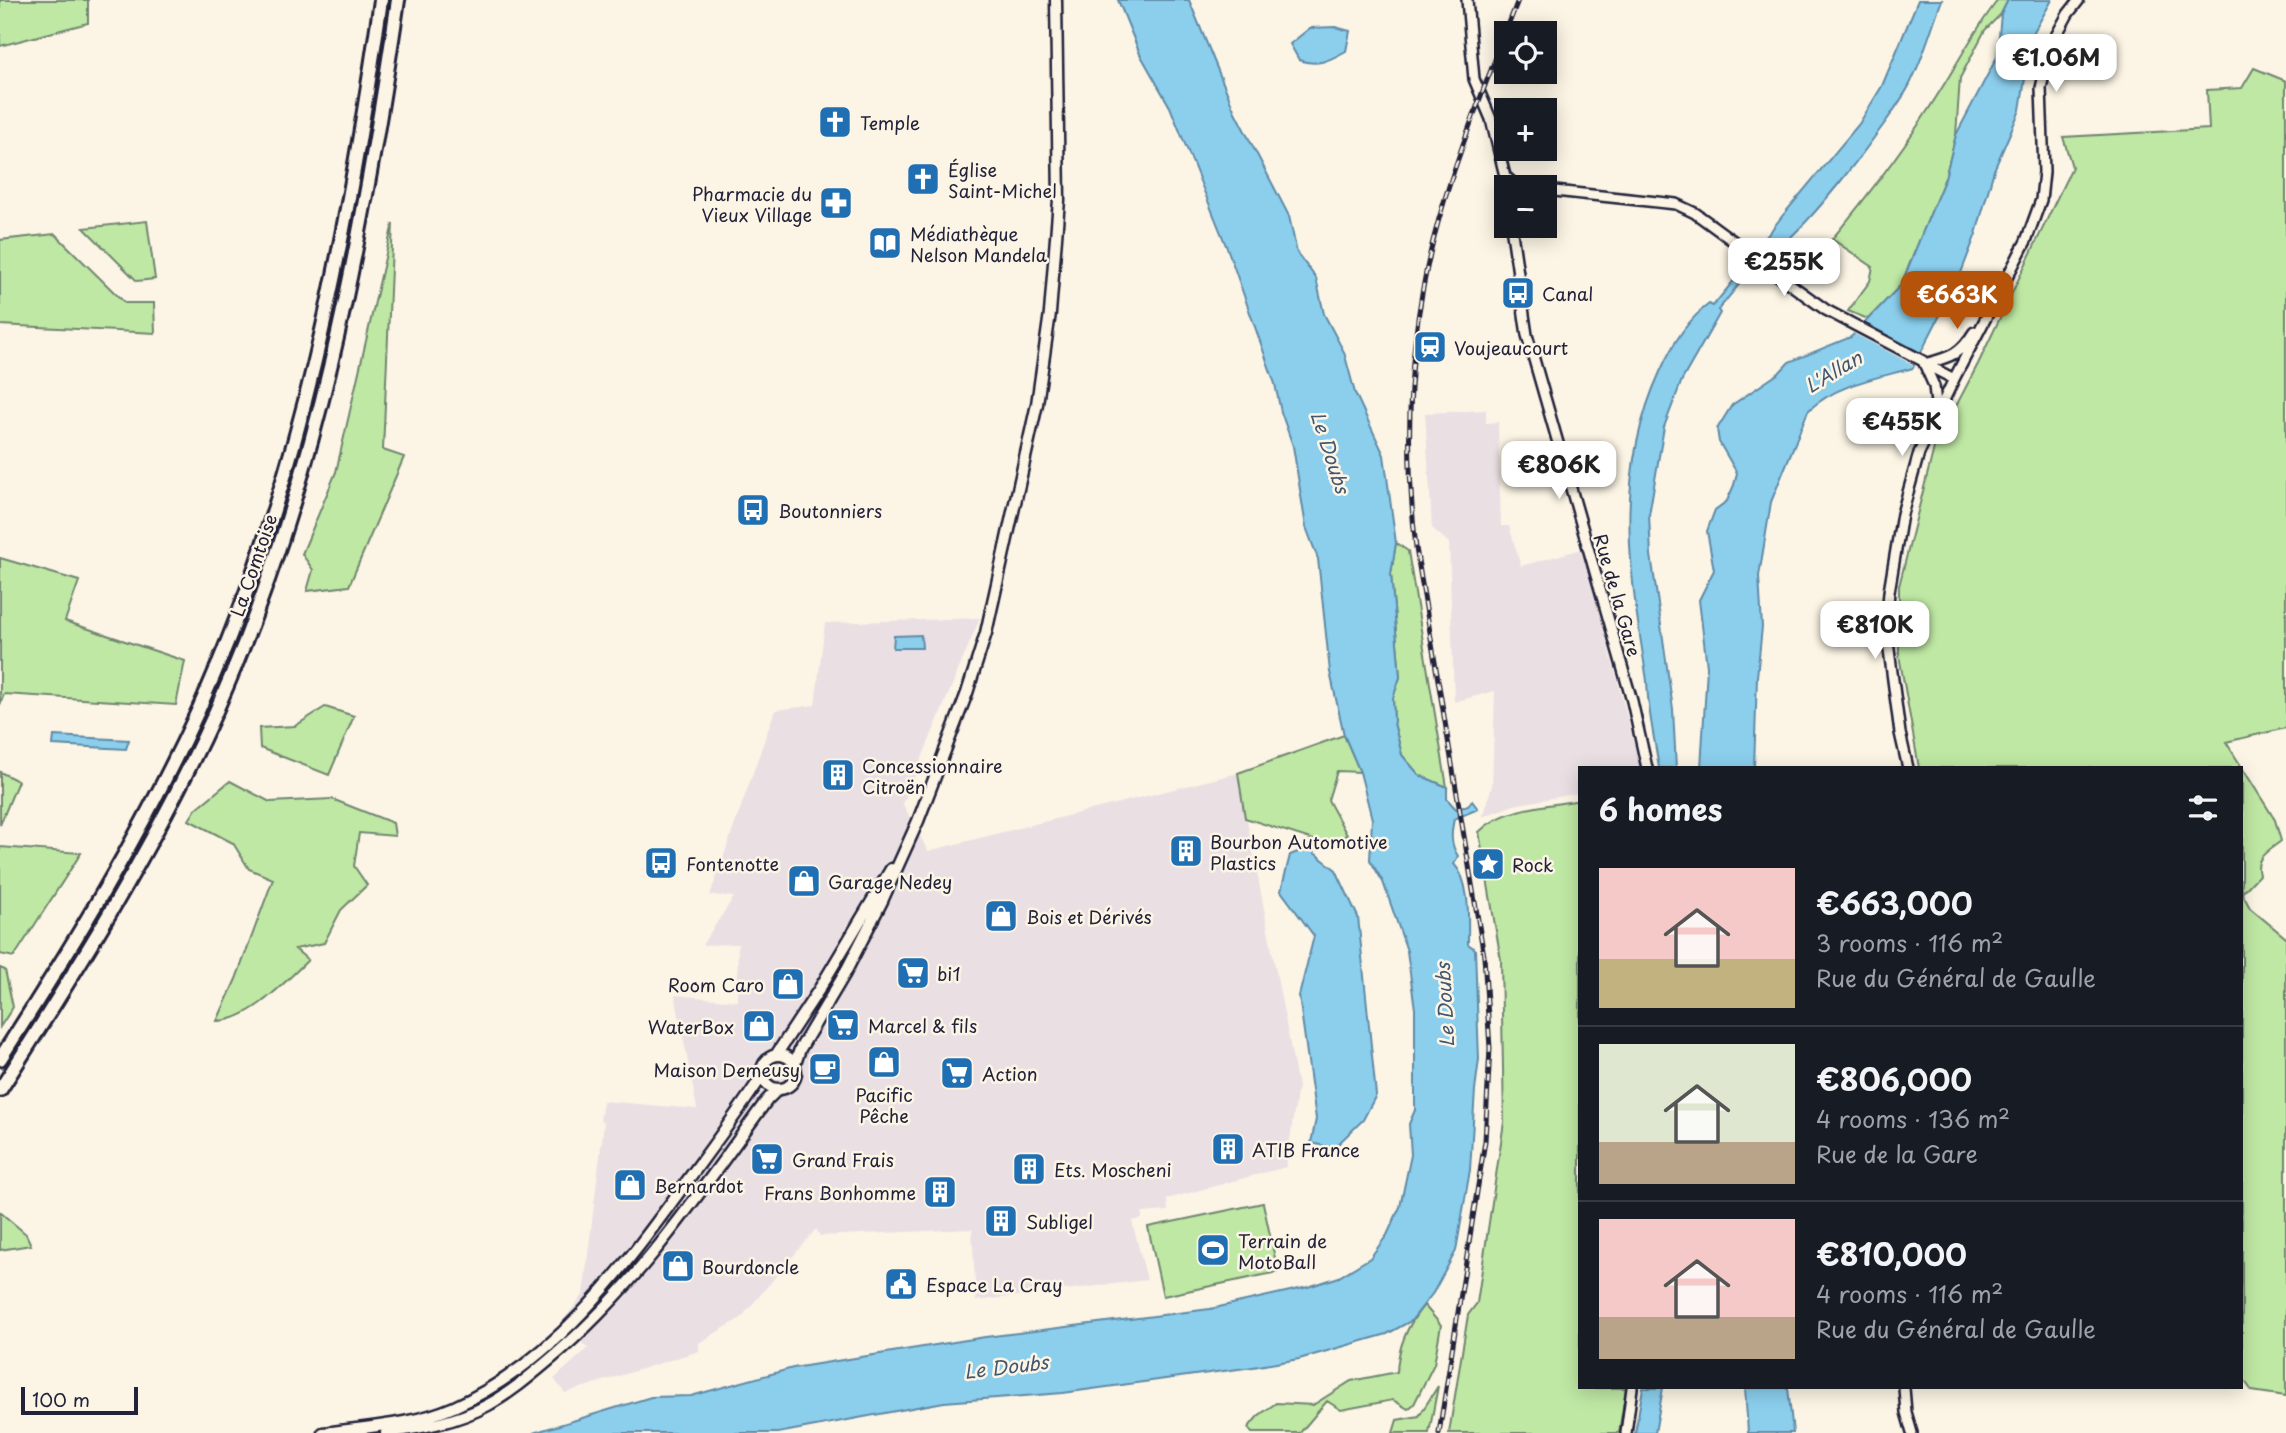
<!DOCTYPE html>
<meta charset="utf-8">
<style>
:root{--surface:#171b24;--page:#20242c;--text:#f1f3f6;--muted:#9ea1a6;--line:#363941;--accent:#b45309}
body{margin:0;font-family:"Playpen Sans",sans-serif;background:var(--page);color:var(--text);height:100vh;display:flex;flex-direction:column;font-size:26px;white-space:nowrap}
*{box-sizing:border-box;margin:0}
p{font-size:23px;color:var(--muted)}
.icon{flex:none;width:38px;height:38px;fill:none;stroke:currentColor;stroke-width:2;stroke-linecap:round;stroke-linejoin:round}
.map{position:relative;flex:1;overflow:hidden}
.drawer{position:absolute;left:1578px;top:766px;width:665px;height:623px;display:flex;flex-direction:column;background:var(--surface);border-radius:0px;box-shadow:0 4px 18px #0003}
.drawer>*{flex:none}
.buttons{position:absolute;left:1494px;top:21px;display:grid;gap:14px}
.buttons a{display:grid;place-items:center;width:63px;height:63px;border-radius:0px;background:var(--surface);box-shadow:0 4px 18px #0003;font-size:35px}
.scale{position:absolute;left:21px;bottom:18px;width:117px;box-sizing:border-box;padding-left:7px;border:4px solid #22223b;border-top:0;font-size:19px;line-height:24px;white-space:nowrap;color:#22223b;-webkit-text-stroke:5px #fcf5e5;paint-order:stroke}
.price{position:absolute;translate:-50% -60px;padding:0 16px;border-radius:14px;background:#fff;color:#222;font-size:23px;line-height:46px;filter:drop-shadow(0 2px 4px #0008)}
.price::after{content:'';position:absolute;left:50%;top:42px;width:21px;height:16px;margin-left:-10px;background:inherit;clip-path:polygon(0 0,100% 0,50% 100%)}
.price.on{background:var(--accent);color:#fff}
ul{padding:0;list-style:none}
li{display:flex;align-items:center;gap:21px;height:175px;padding:0 21px}
li+li{border-top:2px solid var(--line)}
li span{display:grid;place-items:center;flex:none;width:196px;height:140px;border-radius:0px;color:#555}
li>.icon{margin-inline-start:auto}
span .icon{width:84px;height:84px;fill:#fffc;stroke-width:1}
li b{font-size:30px}
h2{display:flex;justify-content:space-between;align-items:center;height:84px;padding:0 21px;font-size:30px}
.map>svg:first-child{display:block}
</style>
<div class="map">
<svg width="2286" height="1433" viewBox="0 0 2286 1433">
<rect width="100%" height="100%" fill="#fcf5e5"/>
<filter id="ink" filterUnits="userSpaceOnUse"><feTurbulence type="fractalNoise" baseFrequency=".0143" numOctaves="2"/><feDisplacementMap in="SourceGraphic" scale="14" xChannelSelector="R" yChannelSelector="G"/><feConvolveMatrix kernelMatrix="1 2 1 2 8 2 1 2 1" color-interpolation-filters="sRGB"/></filter>
<g filter="url(#ink)">
<path fill="#eae0e4" d="M1486,410V423L1498,422L1501,526H1509L1521,566L1582,549L1641,768H1580V793L1514,805L1482,817L1492,786L1495,691L1454,702L1449,543L1432,528L1425,413Z
M980,618L903,804L928,851L1238,773L1298,1086L1286,1167L1167,1199L1168,1211L1142,1213V1219L1132,1221L1147,1280L976,1301L972,1229L820,1236L816,1229L741,1318L699,1343V1351L565,1393L554,1379L588,1348L560,1324L583,1295L604,1122L600,1121L603,1101L697,1109L675,995L737,1001L738,944L702,945L734,897L710,895L775,710L815,705L825,623Z"/>
<path fill="#bfe8a4" stroke="#708570" stroke-width="2" d="M0,0H88V23L0,46Z
M1998,0H2008L2001,14L1985,30L1960,78L1956,135L1945,178L1901,285L1868,319L1848,311L1870,281L1873,267L1832,239C1871,192 1908,143 1940,91C1959,61 1975,29 1998,0Z
M2254,68L2286,81V728L2226,742L2275,820L2281,841C2268,851 2254,857 2259,875L2242,893L2250,908L2286,938V1396L2252,1391L2242,1377V768H1919L1899,655V586L1934,448L1978,364L2072,167L2063,137L2209,129L2207,90L2242,88Z
M147,221L155,279L137,281L84,228Z
M393,223L383,450L404,457L349,586L307,591L313,570L302,554L336,472Z
M55,234L125,303H154L155,333L0,325V240Z
M1396,543L1408,551L1447,787L1419,775L1402,755L1394,723L1393,698L1400,677L1391,574Z
M0,558L79,581L65,621L185,661L176,705L4,694L0,705Z
M325,707L354,716L329,775L260,748L259,728L295,726Z
M1344,735L1360,772L1337,771L1328,800L1347,835L1326,844L1245,818L1238,773Z
M0,772L18,781L0,825Z
M230,781L270,802L332,799L393,823L395,836L359,833L354,866L367,885L341,910L324,943L295,949L308,960C285,982 250,1021 217,1021L236,979L273,879L249,869L233,843L189,820L196,809Z
M1580,800V1388H1626L1619,1433H1449L1468,1315L1477,1303L1504,1122L1501,960L1479,832C1503,807 1547,806 1580,800Z
M0,847L81,853L14,957L0,954Z
M0,968L5,970L13,1007L0,1027Z
M1263,1203L1278,1272L1163,1296L1148,1227Z
M0,1212L26,1234L31,1245L0,1250Z
M1424,1305L1441,1325L1434,1364L1414,1404L1408,1409L1393,1400L1341,1410L1327,1401L1300,1433H1252L1248,1428L1258,1416L1276,1403L1313,1405L1351,1381L1397,1372C1398,1346 1408,1324 1424,1305Z
M1438,1386L1429,1433H1393L1397,1420L1419,1416Z"/>
<path fill="#8bcfed" stroke="#618aa6" stroke-width="2" d="M1118,0H1189L1235,112L1289,216L1297,253L1316,278L1324,314L1344,352L1355,393L1384,455L1396,543L1391,574L1400,677L1393,698L1394,723L1402,755L1419,775L1447,787V799L1456,809L1468,806L1472,801L1478,809L1454,819C1451,833 1450,844 1458,856L1454,864C1471,882 1468,920 1468,944L1475,949L1479,1059L1475,1090L1470,1170L1456,1251L1433,1293L1411,1321L1387,1334L1299,1359L1253,1367L1063,1393L944,1402L778,1433H533L651,1397L691,1396L793,1368L985,1337L1210,1309L1308,1287L1339,1277L1370,1258L1387,1235L1400,1207L1411,1155L1409,1124L1415,1110V1009L1407,951L1383,882L1370,860L1372,819L1360,772L1344,735L1330,672L1318,559L1306,527L1293,446L1281,412L1275,384L1229,253L1170,107L1140,54Z
M1918,0H1942C1931,28 1923,59 1909,86C1893,116 1792,253 1763,255L1718,310L1720,313L1682,380L1664,427L1649,515L1651,555L1673,709L1676,768H1659C1656,747 1651,726 1649,705C1647,695 1648,684 1646,674C1629,570 1614,472 1660,372C1671,347 1687,320 1709,304L1713,306L1758,251L1760,245L1783,215L1859,124L1882,86Z
M2008,0H2052L2032,35L2020,110L1994,170L1976,234L1959,278L1913,368C1877,378 1836,384 1808,411L1771,502L1759,576L1762,627L1757,677L1754,768H1701L1707,667L1699,600L1714,570L1707,531L1715,510L1727,501L1734,485L1737,473L1719,442L1717,429L1732,405L1779,373L1789,362L1851,337L1901,285L1945,178L1956,135L1997,57L2001,14Z
M1335,27L1350,31L1346,51C1330,60 1317,67 1299,60L1290,44L1310,28Z
M921,635L922,648H893L894,636Z
M54,736L129,740L126,749L53,745Z
M1308,848L1336,870L1358,917L1376,1095L1363,1120L1334,1148L1311,1143L1316,1119L1299,996L1314,936L1281,891L1290,855Z
M1643,1388H1663L1655,1433H1635Z
M1745,1388H1788L1793,1433H1748Z"/>
<path fill="#fcf5e5" d="M1861,322L1923,355L1917,367L1851,332Z"/>
<g fill="none" stroke-linecap="round" stroke-linejoin="round">
<defs>
<path id="secondary" d="M1467,0L1474,79L1491,119L1505,176L1515,185
M1545,190L1676,204L1695,213L1747,251L1752,252L1776,274L1826,310L1923,361L1934,386L1937,413
M1511,226L1527,335L1632,701L1647,768
M1925,364C1950,357 1960,355 1974,332
M1925,364L1954,379
M1908,768L1900,733L1886,627L1889,592L1902,514L1919,453L1954,379L2026,241L2041,200L2044,172L2041,88L2051,45L2068,14L2079,0
M1904,1388L1906,1412L1912,1433
M1626,1433L1632,1388"/>
<path id="primary" d="M762 1072a17 17 0 1 1 34 0a17 17 0 1 1-34 0Z
M776,1055L820,988L891,869
M795,1064L800,1049L844,975L882,901L918,821L967,693L986,633L1037,404L1050,313L1059,200L1056,0
M323,1433C367,1427 413,1425 454,1407C552,1364 620,1273 682,1188C709,1151 737,1114 762,1076
M386,1433C421,1428 457,1422 488,1405C510,1393 529,1377 548,1361C636,1288 700,1192 767,1100L778,1089"/>
<path id="highway" d="M0,1059C72,947 142,833 198,711C300,486 346,243 381,0
M0,1090C78,968 156,844 216,711C317,485 362,243 398,0"/>
</defs>
<use href="#secondary" stroke="#22223b" stroke-width="14"/>
<use href="#primary" stroke="#22223b" stroke-width="15"/>
<use href="#highway" stroke="#22223b" stroke-width="18"/>
<use href="#secondary" stroke="#fcf5e5" stroke-width="9"/>
<use href="#primary" stroke="#fcf5e5" stroke-width="10"/>
<use href="#highway" stroke="#fcf5e5" stroke-width="12"/>
<defs>
<path id="rail" d="M1439,1433L1485,1141L1490,1048L1484,956L1416,548C1404,445 1408,343 1433,241C1454,159 1488,79 1518,0"/>
</defs>
<use href="#rail" stroke="#22223b" stroke-width="5"/>
<use href="#rail" stroke="#fcf5e5" stroke-width="2.5" stroke-dasharray="8" stroke-linecap="butt"/>
</g>
</g>
<defs>
<symbol id="church-square" viewBox="-11 -11 22 22"><rect x="-9" y="-9" width="18" height="18" rx="4" fill="#1f6fb2" stroke="#fcf5e5"/><path d="M-1.2-6h2.4v3.5h3.3v2.4h-3.3V6h-2.4V-.1h-3.3v-2.4h3.3Z" fill="#fff"/></symbol>
<symbol id="pharmacy-square" viewBox="-11 -11 22 22"><rect x="-9" y="-9" width="18" height="18" rx="4" fill="#1f6fb2" stroke="#fcf5e5"/><path d="M-2-6h4v4h4v4h-4v4h-4v-4h-4v-4h4Z" fill="#fff"/></symbol>
<symbol id="library-square" viewBox="-11 -11 22 22"><rect x="-9" y="-9" width="18" height="18" rx="4" fill="#1f6fb2" stroke="#fcf5e5"/><path d="M-6-4Q-3-5.5-.7-3.5V5Q-3 3-6 4ZM6-4Q3-5.5 .7-3.5V5Q3 3 6 4Z" fill="#fff"/></symbol>
<symbol id="bus-square" viewBox="-11 -11 22 22"><rect x="-9" y="-9" width="18" height="18" rx="4" fill="#1f6fb2" stroke="#fcf5e5"/><path d="M-5-6H5V4H4V6H2V4H-2V6H-4V4H-5ZM-3.5-4V0h7V-4ZM-3.5 1.2v1.5H-2V1.2ZM2 1.2v1.5H3.5V1.2Z" fill="#fff"/></symbol>
<symbol id="station-square" viewBox="-11 -11 22 22"><rect x="-9" y="-9" width="18" height="18" rx="4" fill="#1f6fb2" stroke="#fcf5e5"/><path d="M-3-6H3Q5-6 5-4V2Q5 4 3 4L4.5 6H3L1.5 4h-3L-3 6H-4.5L-3 4Q-5 4-5 2V-4Q-5-6-3-6ZM-3.5-4v3h7v-3ZM-3.5 1v1.5H-2V1ZM2 1v1.5H3.5V1Z" fill="#fff"/></symbol>
<symbol id="building-square" viewBox="-11 -11 22 22"><rect x="-9" y="-9" width="18" height="18" rx="4" fill="#1f6fb2" stroke="#fcf5e5"/><path d="M-4-6H4V6H1V3H-1V6H-4ZM-2.5-4.3h1.7v1.8h-1.7ZM.8-4.3h1.7v1.8H.8ZM-2.5-1h1.7V.8h-1.7ZM.8-1h1.7V.8H.8Z" fill="#fff"/></symbol>
<symbol id="sight-square" viewBox="-11 -11 22 22"><rect x="-9" y="-9" width="18" height="18" rx="4" fill="#1f6fb2" stroke="#fcf5e5"/><path d="M0-6L1.8-2.2L6-1.7L2.9 1.2L3.7 5.4L0 3.3L-3.7 5.4L-2.9 1.2L-6-1.7L-1.8-2.2Z" fill="#fff"/></symbol>
<symbol id="shop-square" viewBox="-11 -11 22 22"><rect x="-9" y="-9" width="18" height="18" rx="4" fill="#1f6fb2" stroke="#fcf5e5"/><path d="M-5-2.5h2.3a2.7 3.5 0 0 1 5.4 0H5L5.5 6h-11ZM-1.5-2.5h3a1.5 2.3 0 0 0-3 0Z" fill="#fff"/></symbol>
<symbol id="supermarket-square" viewBox="-11 -11 22 22"><rect x="-9" y="-9" width="18" height="18" rx="4" fill="#1f6fb2" stroke="#fcf5e5"/><path d="M-6-5.5h2.5l.6 2H6L4.5 2H-2.5L-4.4-4H-6ZM-1.5 3.2a1.3 1.3 0 1 0 .1 0ZM3 3.2a1.3 1.3 0 1 0 .1 0Z" fill="#fff"/></symbol>
<symbol id="cafe-square" viewBox="-11 -11 22 22"><rect x="-9" y="-9" width="18" height="18" rx="4" fill="#1f6fb2" stroke="#fcf5e5"/><path d="M-5.5-4.5H6V0H3Q3 3.5 0 3.5H-2.5Q-5.5 3.5-5.5 0ZM3-3.2v2h1.7v-2ZM-6 4.5H4V6H-6Z" fill="#fff"/></symbol>
<symbol id="stadium-square" viewBox="-11 -11 22 22"><rect x="-9" y="-9" width="18" height="18" rx="4" fill="#1f6fb2" stroke="#fcf5e5"/><path d="M0-5a6.5 5 0 1 0 0 10a6.5 5 0 1 0 0-10ZM-3.5-1.8h7v3.6h-7Z" fill="#fff"/></symbol>
<symbol id="civic-square" viewBox="-11 -11 22 22"><rect x="-9" y="-9" width="18" height="18" rx="4" fill="#1f6fb2" stroke="#fcf5e5"/><path d="M-.6-6.5H3V-4.5H.6V-3L4-1V1h2V6H-6V1h2V-1L-.6-3ZM-1.2 2.5V6h2.4V2.5Z" fill="#fff"/></symbol>
</defs>
<g fill-rule="evenodd">
<use href="#church-square" x="816" y="103" width="38" height="38"/>
<use href="#church-square" x="904" y="160" width="38" height="38"/>
<use href="#pharmacy-square" x="817" y="184" width="38" height="38"/>
<use href="#library-square" x="866" y="224" width="38" height="38"/>
<use href="#bus-square" x="1499" y="274" width="38" height="38"/>
<use href="#station-square" x="1411" y="328" width="38" height="38"/>
<use href="#bus-square" x="734" y="491" width="38" height="38"/>
<use href="#building-square" x="819" y="756" width="38" height="38"/>
<use href="#building-square" x="1167" y="832" width="38" height="38"/>
<use href="#bus-square" x="642" y="844" width="38" height="38"/>
<use href="#sight-square" x="1469" y="845" width="38" height="38"/>
<use href="#shop-square" x="785" y="862" width="38" height="38"/>
<use href="#shop-square" x="982" y="897" width="38" height="38"/>
<use href="#supermarket-square" x="894" y="954" width="38" height="38"/>
<use href="#shop-square" x="769" y="965" width="38" height="38"/>
<use href="#supermarket-square" x="824" y="1006" width="38" height="38"/>
<use href="#shop-square" x="740" y="1007" width="38" height="38"/>
<use href="#shop-square" x="865" y="1043" width="38" height="38"/>
<use href="#cafe-square" x="806" y="1050" width="38" height="38"/>
<use href="#supermarket-square" x="938" y="1054" width="38" height="38"/>
<use href="#building-square" x="1209" y="1130" width="38" height="38"/>
<use href="#supermarket-square" x="748" y="1140" width="38" height="38"/>
<use href="#building-square" x="1010" y="1150" width="38" height="38"/>
<use href="#shop-square" x="611" y="1166" width="38" height="38"/>
<use href="#building-square" x="921" y="1173" width="38" height="38"/>
<use href="#building-square" x="982" y="1202" width="38" height="38"/>
<use href="#stadium-square" x="1194" y="1231" width="38" height="38"/>
<use href="#shop-square" x="659" y="1247" width="38" height="38"/>
<use href="#civic-square" x="882" y="1265" width="38" height="38"/>
</g>
<g text-anchor="middle" dominant-baseline="central" stroke-width="5" stroke-linejoin="round" paint-order="stroke">
<g font-size="18" fill="#22223b" stroke="#fcf5e5" text-anchor="start">
<text x="860" y="122">Temple</text>
<text x="948" y="169">Église<tspan x="948" dy="21">Saint-Michel</tspan></text>
<text x="812" y="193" text-anchor="end">Pharmacie du<tspan x="812" dy="21">Vieux Village</tspan></text>
<text x="910" y="233">Médiathèque<tspan x="910" dy="21">Nelson Mandela</tspan></text>
<text x="1542" y="293">Canal</text>
<text x="1454" y="347">Voujeaucourt</text>
<text x="778" y="510">Boutonniers</text>
<text x="862" y="765">Concessionnaire<tspan x="862" dy="21">Citroën</tspan></text>
<text x="1210" y="841">Bourbon Automotive<tspan x="1210" dy="21">Plastics</tspan></text>
<text x="686" y="863">Fontenotte</text>
<text x="1512" y="864">Rock</text>
<text x="828" y="881">Garage Nedey</text>
<text x="1026" y="916">Bois et Dérivés</text>
<text x="937" y="973">bi1</text>
<text x="764" y="984" text-anchor="end">Room Caro</text>
<text x="868" y="1025">Marcel &amp; fils</text>
<text x="734" y="1026" text-anchor="end">WaterBox</text>
<text x="800" y="1069" text-anchor="end">Maison Demeusy</text>
<text x="982" y="1073">Action</text>
<text x="884" y="1094" text-anchor="middle">Pacific<tspan x="884" dy="21">Pêche</tspan></text>
<text x="1252" y="1149">ATIB France</text>
<text x="792" y="1159">Grand Frais</text>
<text x="1054" y="1169">Ets. Moscheni</text>
<text x="654" y="1185">Bernardot</text>
<text x="916" y="1192" text-anchor="end">Frans Bonhomme</text>
<text x="1026" y="1221">Subligel</text>
<text x="1238" y="1240">Terrain de<tspan x="1238" dy="21">MotoBall</tspan></text>
<text x="702" y="1266">Bourdoncle</text>
<text x="926" y="1284">Espace La Cray</text>
</g>
<g font-size="18" fill="#22223b" stroke="#fcf5e5">
<text transform="translate(253 565) rotate(-71)">La Comtoise</text>
<text transform="translate(1618 595) rotate(74)">Rue de la Gare</text>
</g>
<g font-size="19" font-style="italic" fill="#425670" stroke="#fcf5e5">
<text transform="translate(1833 371) rotate(-31)">L'Allan</text>
<text transform="translate(1331 452) rotate(72)">Le Doubs</text>
<text transform="translate(1444 1005) rotate(-93)">Le Doubs</text>
<text transform="translate(1006 1366) rotate(-7)">Le Doubs</text>
</g>
</g>
</svg>
<div class="buttons">
<a><svg class="icon" aria-label="locate" viewBox="0 0 24 24"><circle cx="12" cy="12" r="6"/><path d="M12 2v4M12 18v4M2 12h4M18 12h4"/></svg></a>
<a>+</a>
<a>−</a>
</div>
<div class="scale">100 m</div>
<b class="price" style="left:2056px;top:94px">€1.06M</b>
<b class="price" style="left:1784px;top:298px">€255K</b>
<b class="price on" style="left:1957px;top:331px">€663K</b>
<b class="price" style="left:1902px;top:458px">€455K</b>
<b class="price" style="left:1559px;top:501px">€806K</b>
<b class="price" style="left:1875px;top:661px">€810K</b>
<section class="drawer">
<h2>6 homes<svg class="icon" aria-label="filters" viewBox="0 0 24 24"><path d="M4 7h16M4 17h16"/><circle cx="9" cy="7" r="2"/><circle cx="15" cy="17" r="2"/></svg></h2>
<ul>
<li><span style="background:linear-gradient(#f6c9c9 65%,#c2b280 0)"><svg class="icon" aria-label="home" viewBox="0 0 24 24"><path d="M3 11l9-7 9 7M6 9v11h12V9"/></svg></span><div><b>€663,000</b><p>3 rooms · 116 m²</p><p>Rue du Général de Gaulle</p></div></li>
<li><span style="background:linear-gradient(#dfe7d0 70%,#b9a48a 0)"><svg class="icon" aria-label="home" viewBox="0 0 24 24"><path d="M3 11l9-7 9 7M6 9v11h12V9"/></svg></span><div><b>€806,000</b><p>4 rooms · 136 m²</p><p>Rue de la Gare</p></div></li>
<li><span style="background:linear-gradient(#f6c9c9 70%,#b9a48a 0)"><svg class="icon" aria-label="home" viewBox="0 0 24 24"><path d="M3 11l9-7 9 7M6 9v11h12V9"/></svg></span><div><b>€810,000</b><p>4 rooms · 116 m²</p><p>Rue du Général de Gaulle</p></div></li>
</ul>
</section>
</div>
